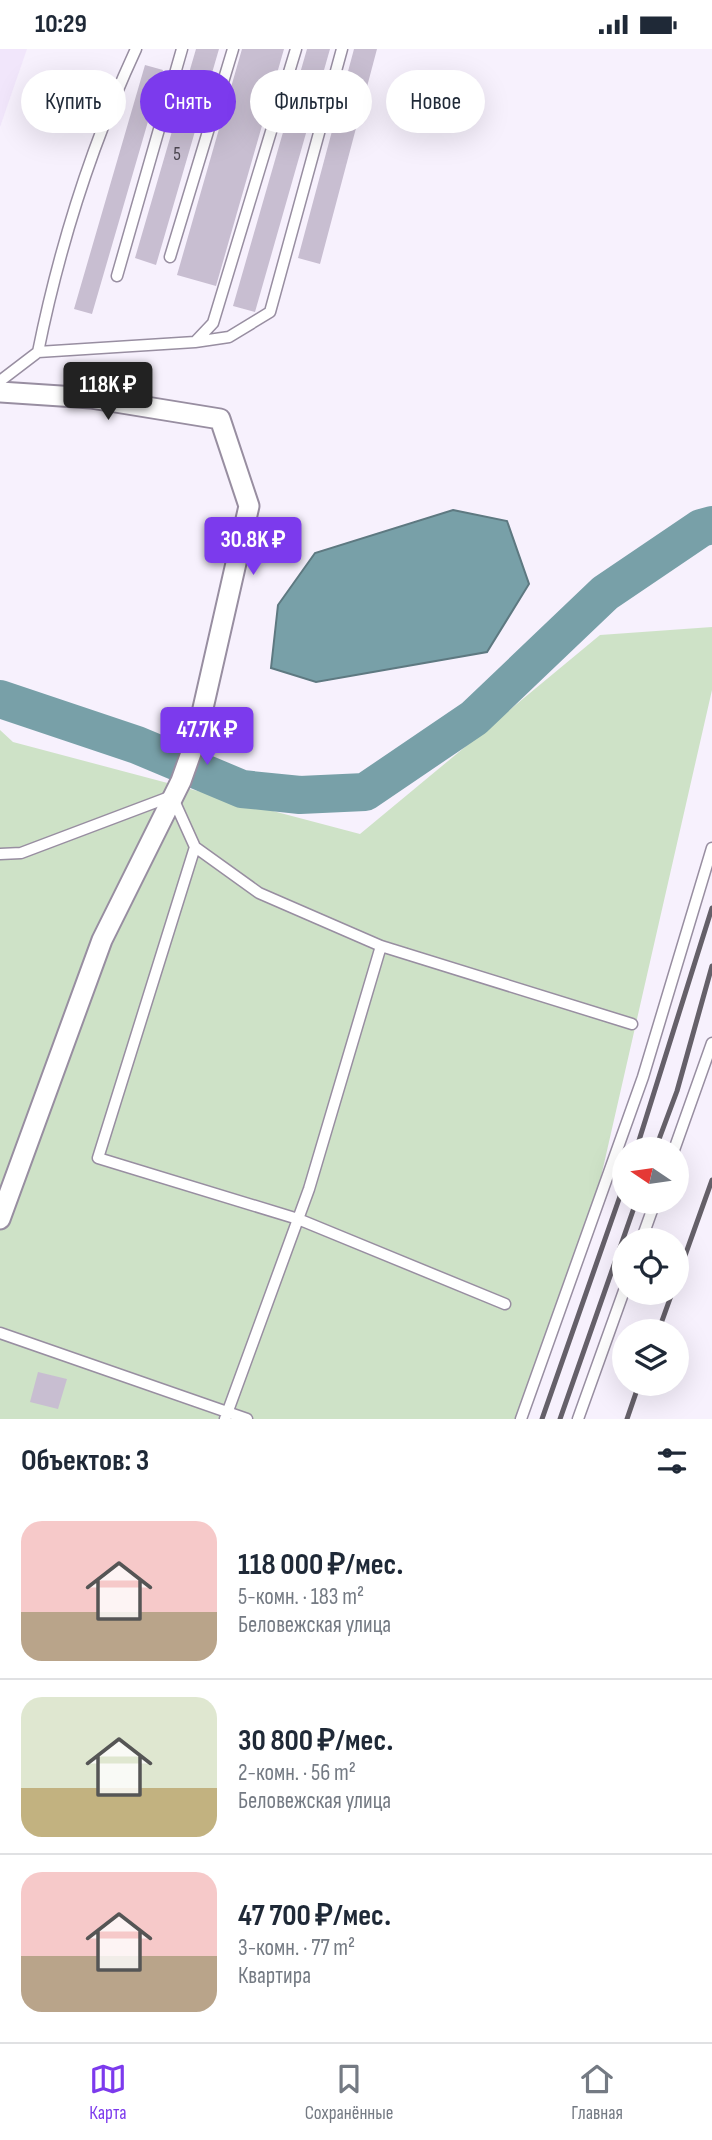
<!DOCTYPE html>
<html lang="ru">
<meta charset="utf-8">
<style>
:root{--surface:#fff;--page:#f2f2f3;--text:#1f2937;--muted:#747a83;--line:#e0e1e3;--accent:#7c3aed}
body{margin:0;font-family:"Sofia Sans Condensed",sans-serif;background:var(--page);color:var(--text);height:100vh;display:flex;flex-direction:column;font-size:26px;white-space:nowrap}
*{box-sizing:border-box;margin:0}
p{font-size:23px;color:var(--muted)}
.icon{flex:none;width:38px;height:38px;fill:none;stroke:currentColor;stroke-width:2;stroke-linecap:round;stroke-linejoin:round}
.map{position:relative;height:1370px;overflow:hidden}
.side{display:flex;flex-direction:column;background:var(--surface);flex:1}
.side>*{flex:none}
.guide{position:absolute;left:21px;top:21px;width:670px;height:63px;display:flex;gap:14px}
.needle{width:46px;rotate:283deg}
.controls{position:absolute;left:612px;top:1088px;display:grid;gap:14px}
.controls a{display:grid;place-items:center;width:77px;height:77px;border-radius:50%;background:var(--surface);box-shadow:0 7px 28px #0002;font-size:35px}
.price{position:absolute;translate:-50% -60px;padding:0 16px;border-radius:7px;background:var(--accent);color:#fff;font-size:23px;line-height:46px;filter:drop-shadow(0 2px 4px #0008)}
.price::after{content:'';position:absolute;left:50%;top:42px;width:21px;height:16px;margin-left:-10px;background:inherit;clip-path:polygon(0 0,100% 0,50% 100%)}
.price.on{background:#222;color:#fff}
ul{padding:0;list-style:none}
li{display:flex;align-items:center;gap:21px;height:175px;padding:0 21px}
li+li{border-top:2px solid var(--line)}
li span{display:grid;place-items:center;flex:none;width:196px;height:140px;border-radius:21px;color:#555}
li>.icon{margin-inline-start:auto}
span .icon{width:84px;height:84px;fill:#fffc;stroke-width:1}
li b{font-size:30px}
h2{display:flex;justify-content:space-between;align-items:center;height:84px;padding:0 21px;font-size:30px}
.tag{padding:0 24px;border-radius:32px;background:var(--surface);box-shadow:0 7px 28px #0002;font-size:24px;line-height:63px}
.tag.on{background:var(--accent);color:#fff}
.status{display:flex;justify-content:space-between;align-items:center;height:49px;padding:0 35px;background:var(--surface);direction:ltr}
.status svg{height:19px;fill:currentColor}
.tab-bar{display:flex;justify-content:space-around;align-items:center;height:98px;border-top:2px solid var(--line);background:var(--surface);font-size:19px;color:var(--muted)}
.tab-bar a{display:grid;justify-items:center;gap:4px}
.tab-bar .on{color:var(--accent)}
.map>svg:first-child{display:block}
</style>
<div class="status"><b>10:29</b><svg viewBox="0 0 49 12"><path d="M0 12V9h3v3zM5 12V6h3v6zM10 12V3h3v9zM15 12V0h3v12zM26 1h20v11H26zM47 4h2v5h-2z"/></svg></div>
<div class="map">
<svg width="712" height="1370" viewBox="0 0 712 1370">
<rect width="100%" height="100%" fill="#f7f1fd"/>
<path fill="#f1e6fb" d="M0,0H27L0,78Z"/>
<path fill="#cee2c7" d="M712,578V641L593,1163L518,1370H0V681L13,693L360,785L600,586Z"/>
<path fill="#78a0a8" stroke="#5e7981" stroke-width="2" d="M453,461L507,472L529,535L487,603L316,633L271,619L278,556L315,504Z"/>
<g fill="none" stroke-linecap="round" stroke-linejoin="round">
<path stroke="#78a0a8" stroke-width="38" d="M0,650L137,696L242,740L300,746L365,743L474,669L605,544L701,479L712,476"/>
</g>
<path fill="#c8bed1" d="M196,0H219L156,216L135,209Z
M242,0H284L216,237L177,226Z
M307,0H330L255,263L233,257Z
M354,0H377L320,215L298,209Z
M145,16L163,21L92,265L74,260Z
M38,1323L67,1330L58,1360L30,1353Z"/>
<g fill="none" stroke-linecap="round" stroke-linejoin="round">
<defs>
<path id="service" d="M170,208L233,0
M117,227L182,0
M195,293L229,288L270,263L342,0
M38,303C59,199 91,97 136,0
M0,332L38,303L195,293L213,274L296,0
M195,798L98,1109L298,1170L505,1255
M0,805L21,804L172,747L195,798L259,844L381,897L632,975
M674,1101L712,994
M641,1192L655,1153
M0,1284L247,1370
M225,1370L309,1140L381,897
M521,1370L643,1028L712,799
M578,1370L625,1239"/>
<path id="minor" d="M0,343L91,349L220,370L249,457L196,690L181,732L102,891L0,1170"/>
</defs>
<use href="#service" stroke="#988ea1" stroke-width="13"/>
<use href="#minor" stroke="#988ea1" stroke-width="23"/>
<use href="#service" stroke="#fff" stroke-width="10"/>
<use href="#minor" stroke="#fff" stroke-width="19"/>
<path stroke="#656069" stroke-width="5" d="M636,1101L712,859
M655,1101L677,1042L712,917
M677,1229L712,1131
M658,1283L672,1244
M542,1370L625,1133
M560,1370L636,1153
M627,1370L639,1335"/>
</g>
<g text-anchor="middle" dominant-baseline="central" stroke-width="7" stroke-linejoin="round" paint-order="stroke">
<g font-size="19" fill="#4c4751">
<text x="177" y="105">5</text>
</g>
</g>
</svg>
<div class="controls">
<a><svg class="needle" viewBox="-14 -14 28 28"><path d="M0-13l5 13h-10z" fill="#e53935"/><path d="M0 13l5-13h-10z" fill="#747a83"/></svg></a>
<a><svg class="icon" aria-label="locate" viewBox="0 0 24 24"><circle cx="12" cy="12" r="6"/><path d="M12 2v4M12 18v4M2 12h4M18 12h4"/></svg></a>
<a><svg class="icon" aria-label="layers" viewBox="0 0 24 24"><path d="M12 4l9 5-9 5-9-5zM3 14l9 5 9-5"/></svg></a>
</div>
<b class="price on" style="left:108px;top:373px">118K ₽</b>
<b class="price" style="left:253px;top:528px">30.8K ₽</b>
<b class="price" style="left:207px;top:718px">47.7K ₽</b>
<div class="guide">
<a class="tag">Купить</a>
<a class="tag on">Снять</a>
<a class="tag">Фильтры</a>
<a class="tag">Новое</a>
</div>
</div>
<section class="side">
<h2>Объектов: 3<svg class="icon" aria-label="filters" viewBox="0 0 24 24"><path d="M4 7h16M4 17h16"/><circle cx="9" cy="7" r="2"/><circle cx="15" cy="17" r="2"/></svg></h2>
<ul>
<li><span style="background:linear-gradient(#f6c9c9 65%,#b9a48a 0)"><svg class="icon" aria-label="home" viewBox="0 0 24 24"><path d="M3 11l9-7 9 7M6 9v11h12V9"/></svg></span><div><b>118 000 ₽/мес.</b><p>5-комн. · 183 m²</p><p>Беловежская улица</p></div></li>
<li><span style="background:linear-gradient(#dfe7d0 65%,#c2b280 0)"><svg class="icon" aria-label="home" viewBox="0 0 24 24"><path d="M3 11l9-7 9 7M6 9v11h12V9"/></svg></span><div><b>30 800 ₽/мес.</b><p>2-комн. · 56 m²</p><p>Беловежская улица</p></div></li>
<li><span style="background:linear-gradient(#f6c9c9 60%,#b9a48a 0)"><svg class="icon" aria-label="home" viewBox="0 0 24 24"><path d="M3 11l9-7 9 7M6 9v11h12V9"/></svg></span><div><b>47 700 ₽/мес.</b><p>3-комн. · 77 m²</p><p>Квартира</p></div></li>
</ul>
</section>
<nav class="tab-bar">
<a class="on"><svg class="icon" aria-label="map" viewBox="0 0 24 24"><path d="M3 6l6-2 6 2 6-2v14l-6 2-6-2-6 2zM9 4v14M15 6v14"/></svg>Карта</a>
<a><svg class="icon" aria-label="saved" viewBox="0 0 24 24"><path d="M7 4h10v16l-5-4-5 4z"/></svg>Сохранённые</a>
<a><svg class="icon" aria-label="home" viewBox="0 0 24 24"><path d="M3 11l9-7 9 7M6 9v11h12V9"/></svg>Главная</a>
</nav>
